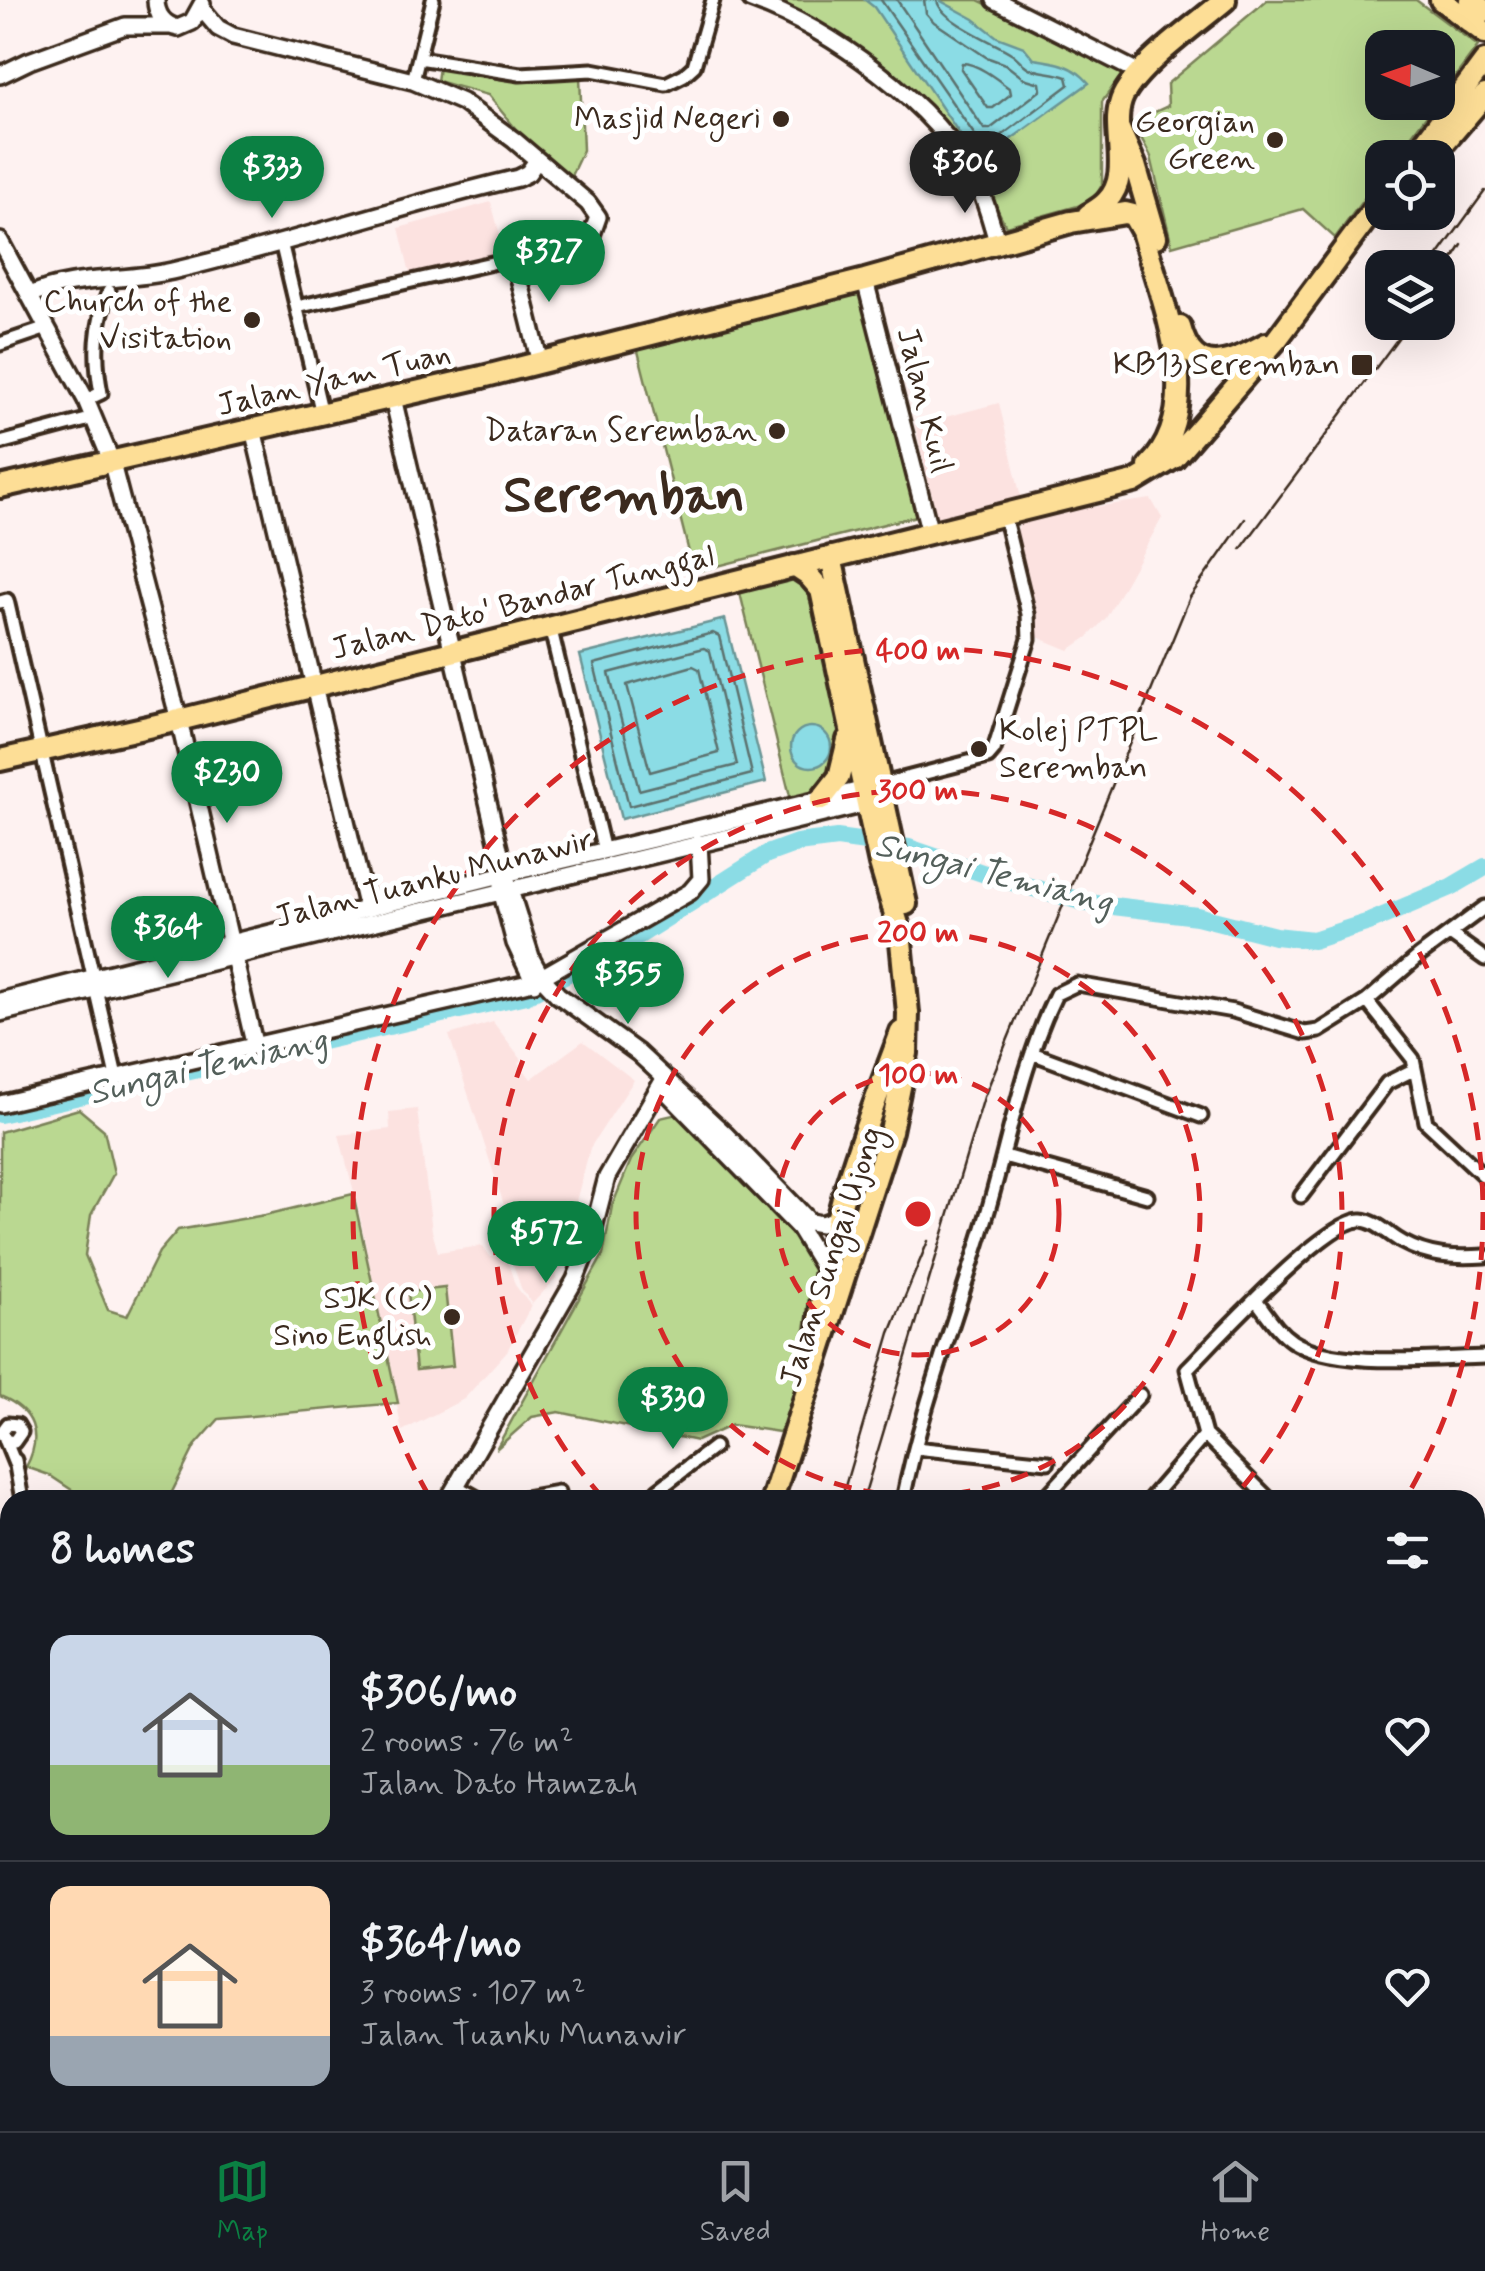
<!DOCTYPE html>
<meta charset="utf-8">
<style>
:root{--surface:#171b24;--page:#20242c;--text:#f1f3f6;--muted:#9ea1a6;--line:#363941;--accent:#0b8043}
body{margin:0;font-family:Mynerve,sans-serif;background:var(--page);color:var(--text);height:100vh;display:flex;flex-direction:column;font-size:38px;white-space:nowrap}
*{box-sizing:border-box;margin:0}
p{font-size:32px;color:var(--muted)}
.icon{flex:none;width:55px;height:55px;fill:none;stroke:currentColor;stroke-width:2;stroke-linecap:round;stroke-linejoin:round}
.map{position:relative;flex:1;overflow:hidden}
.side{position:absolute;left:0px;top:1490px;width:1485px;height:642px;display:flex;flex-direction:column;background:var(--surface);border-radius:30px 30px 0 0;box-shadow:0 10px 40px #0002}
.side>*{flex:none}
.needle{width:65px;rotate:272deg}
.controls{position:absolute;left:1365px;top:30px;display:grid;gap:20px}
.controls a{display:grid;place-items:center;width:90px;height:90px;border-radius:20px;background:var(--surface);box-shadow:0 10px 40px #0002;font-size:50px}
.price{position:absolute;translate:-50% -85px;padding:0 22px;border-radius:35px;background:var(--accent);color:#fff;font-size:32px;line-height:65px;filter:drop-shadow(0 2px 5px #0008)}
.price::after{content:'';position:absolute;left:50%;top:60px;width:30px;height:22px;margin-left:-15px;background:inherit;clip-path:polygon(0 0,100% 0,50% 100%)}
.price.current{background:#222;color:#fff}
ul{padding:0;list-style:none}
li{display:flex;align-items:center;gap:30px;height:250px;padding:0 50px}
li+li{border-top:2px solid var(--line)}
li span{display:grid;place-items:center;flex:none;width:280px;height:200px;border-radius:20px;color:#555}
li>.icon{margin-inline-start:auto}
span .icon{width:120px;height:120px;fill:#fffc;stroke-width:1}
li b{font-size:42px}
h2{display:flex;justify-content:space-between;align-items:center;height:120px;padding:0 50px;font-size:42px}
.tab-bar{display:flex;justify-content:space-around;align-items:center;height:140px;border-top:2px solid var(--line);background:var(--surface);font-size:28px;color:var(--muted)}
.tab-bar a{display:grid;justify-items:center;gap:5px}
.tab-bar .current{color:var(--accent)}
.map>svg:first-child{display:block}
</style>
<div class="map">
<svg width="1485" height="2131" viewBox="0 0 1485 2131">
<rect width="100%" height="100%" fill="#fef2f1"/>
<filter id="ink" filterUnits="userSpaceOnUse"><feTurbulence type="fractalNoise" baseFrequency=".01" numOctaves="2"/><feDisplacementMap in="SourceGraphic" scale="20" xChannelSelector="R" yChannelSelector="G"/><feConvolveMatrix kernelMatrix="1 2 1 2 8 2 1 2 1" color-interpolation-filters="sRGB"/></filter>
<g filter="url(#ink)">
<path fill="#fce2e0" d="M491,202L505,253L410,273L399,228Z
M999,403L1022,502L937,520L915,425Z
M1151,499L1162,518L1106,618L1088,637L1069,650L1035,636L1016,534L1022,517Z
M493,1022L522,1060L519,1063L531,1079L583,1041L634,1080L590,1148L556,1278L532,1304L521,1288L507,1246L516,1242L449,1035Z
M417,1109L432,1231L438,1252L482,1246L491,1257L506,1256L515,1285L531,1306L507,1351L464,1399L402,1431L359,1211L339,1135L390,1129L389,1112Z
M10,1626V1939L0,1933V1643Z"/>
<path fill="#bad891" stroke="#7a8158" stroke-width="2.5" d="M777,0H978L1125,70L1102,102V185L1092,202L1006,226L979,173L937,119L879,62Z
M1267,0H1416L1478,46L1438,100V48H1382V102L1436,103L1395,157L1382,158V174L1335,238L1303,209L1172,246L1151,157L1133,122L1168,106L1167,84Z
M439,67L506,80L580,76L583,150L569,180L529,145L488,95L437,81Z
M859,290L916,516L694,572L637,347Z
M795,578L809,595L841,736L834,773L817,794L791,800L740,593Z
M79,1109L104,1130L114,1173L91,1215L85,1255L108,1310L127,1316L159,1252L178,1230L265,1215L353,1194L398,1403L219,1419L195,1446L168,1500H87L49,1475L26,1467C43,1435 34,1410 0,1396V1132Z
M677,1114L814,1248L817,1263L786,1433L732,1425L697,1441L559,1412L532,1417L496,1449L603,1255L612,1206L631,1160L660,1118Z
M445,1288L453,1366L416,1370L408,1292Z"/>
<path fill="#8bdce5" stroke="#6b9595" stroke-width="2.5" d="M865,0H939L974,19L997,37L1024,47L1034,59C1056,62 1074,65 1089,83L982,160L965,142L874,7Z
M725,619L766,782L621,819L580,655Z
M791 747a20 20 0 1 1 40 0a20 20 0 1 1-40 0Z"/>
<g fill="none" stroke-linecap="round" stroke-linejoin="round">
<path stroke="#5b716e" stroke-width="2.5" d="M881,0L983,147L988,146L1069,85L1067,77C1054,72 1041,73 1029,68C1021,64 1018,57 1011,53C994,42 939,20 937,0
M897,0L984,129H990L1041,90L1040,83L1023,78L1005,64L986,57L934,22L926,13L924,0
M962,63C977,63 997,79 1010,89L1011,94L993,108H988L961,69Z
M713,633L719,636L752,774L629,806L594,664Z
M704,648L710,651L737,765L639,790L609,673Z
M693,666L699,669L719,753L650,772L627,685Z"/>
<path stroke="#8bdce5" stroke-width="18" d="M0,1114L526,995L635,938L767,854L797,843L837,838L909,848L994,877L1088,903L1197,916L1275,936L1313,940L1369,922L1451,887L1485,867"/>
<defs>
<path id="street" d="M419,58L520,74L592,70L666,84L684,75L694,66L713,0
M413,81L433,0
M281,242L322,414
M297,307L514,258
M0,344L47,328
M86,400L101,393C94,357 95,326 109,291
M0,443L94,418
M0,602L7,600L116,1076
M550,626L604,851
M879,785L988,757L994,750L1029,639L1028,614L1004,515
M1450,934L1485,959
M1367,1001L1413,1059L1426,1122L1485,1177
M1032,1053L1201,1116
M1004,1156L1147,1196
M1301,1196L1387,1083L1415,1069
M1256,1300C1267,1314 1277,1331 1292,1341C1335,1369 1434,1358 1485,1357
M5,1440L14,1442L21,1432L17,1425L8,1424L2,1432L15,1464
M915,1448L1048,1462
M15,1460L22,1500
M456,1486L481,1500
M513,1500L558,1492
M659,1500L658,1490L714,1447
M903,1500C922,1405 958,1313 985,1221C1008,1145 1021,1066 1056,994L1077,984L1233,1011L1305,1033L1319,1031L1367,1001L1419,956L1485,907
M1043,1500L1140,1395
M1149,1500L1205,1435
M1270,1500L1205,1435L1187,1369C1216,1340 1328,1217 1362,1220C1377,1221 1390,1236 1402,1242C1429,1257 1455,1258 1485,1256
M0,1625L10,1604
M0,1687L10,1693
M0,1813L10,1818
M0,1889L10,1870
M0,1932L10,1937
M1475,2068L1485,2064
M1253,2122L1256,2131
M1362,2122L1365,2131
M1443,2122L1445,2131
M969,2125L970,2122
M192,2131L195,2122
M299,2131L301,2122
M423,2131L426,2122
M733,2131L735,2122
M839,2131L842,2122
M904,2131L907,2122"/>
<path id="secondary" d="M156,0C156,14 164,25 178,28L192,22L202,4
M751,0C831,29 934,103 975,179C986,199 991,223 998,244
M995,0L1140,73
M201,8L218,28L233,36L413,81L462,102L514,140L588,203L598,217L592,234L514,258L540,363
M0,75L29,61L125,26H171
M0,241L86,400L111,460L179,720L254,1043
M865,280L930,533
M30,295C74,275 125,282 172,271C288,244 402,205 518,178L528,173L536,162
M393,398L505,874L532,960L542,978L558,995L638,1053L725,1134L810,1222L821,1224L839,1218
M253,429L367,909
M503,883L501,890L515,943L534,983
M0,1001L505,874L870,788
M0,1013L873,802
M664,1089L799,1228L824,1269
M0,1104L533,982L690,892L701,879L699,843
M448,1500L575,1280L590,1242L607,1177L664,1079
M143,2131L145,2122"/>
<path id="highway" d="M1441,0L1485,33
M1470,0L1485,11
M1119,129L1135,165L1156,237
M1413,158L1485,61
M1431,158L1485,95
M1088,215C1094,211 1102,207 1107,201C1134,173 1108,127 1123,96C1139,64 1197,24 1225,0
M1180,327C1194,380 1230,364 1266,344
M0,487L482,377L865,280L1071,222L1125,213L1133,215L1142,231C1161,300 1209,406 1149,466
M831,557L906,904
M0,760L179,720L1134,482L1174,458L1277,339L1382,198
M821,800L839,777L848,740
M819,1331C824,1228 866,1127 901,1032
M772,1500L891,1131L907,1053L908,1013L900,931L880,864L821,590L809,576L794,566
M560,2131L563,2122
M576,2131L578,2122"/>
</defs>
<use href="#street" stroke="#3b2a1e" stroke-width="19"/>
<use href="#secondary" stroke="#3b2a1e" stroke-width="22"/>
<use href="#highway" stroke="#3b2a1e" stroke-width="28"/>
<use href="#street" stroke="#fff" stroke-width="11"/>
<use href="#secondary" stroke="#fff" stroke-width="15"/>
<use href="#highway" stroke="#fdde96" stroke-width="20"/>
<path stroke="#3b2a1e" stroke-width="2.5" d="M1429,268L1485,191
M1438,283L1462,245
M1241,549L1410,322
M841,1500L890,1333L928,1241
M863,1500L984,1097L1190,597L1245,519
M678,2131L680,2122"/>
</g>
</g>
<g fill="none" stroke="#d62828" stroke-width="5" stroke-dasharray="18 12">
<circle cx="918" cy="1214" r="141"/>
<circle cx="918" cy="1214" r="282"/>
<path d="M603 1498A424 424 0 1 1 1233 1498"/>
<path d="M429 1496A565 565 0 1 1 1407 1496"/>
</g>
<g fill="#3b2a1e" stroke="#fff" stroke-width="4">
<circle cx="781" cy="119" r="10"/>
<circle cx="1275" cy="140" r="10"/>
<circle cx="252" cy="320" r="10"/>
<rect x="1350" y="353" width="24" height="24" rx="5"/>
<circle cx="777" cy="431" r="10"/>
<circle cx="979" cy="749" r="10"/>
<circle cx="452" cy="1317" r="10"/>
</g>
<g text-anchor="middle" dominant-baseline="central" stroke-width="10" stroke-linejoin="round" paint-order="stroke">
<g font-size="32" fill="#3b2a1e" stroke="#fff" text-anchor="end">
<text x="761" y="119">Masjid Negeri</text>
<text x="1255" y="122">Georgian<tspan x="1255" dy="37">Green</tspan></text>
<text x="232" y="302">Church of the<tspan x="232" dy="37">Visitation</tspan></text>
<text x="1340" y="365">KB13 Seremban</text>
<text x="757" y="431">Dataran Seremban</text>
<text x="999" y="731" text-anchor="start">Kolej PTPL<tspan x="999" dy="37">Seremban</tspan></text>
<text x="432" y="1299">SJK (C)<tspan x="432" dy="37">Sino English</tspan></text>
</g>
<g font-size="32" fill="#3b2a1e" stroke="#fff">
<text transform="translate(334 380) rotate(-13)">Jalan Yam Tuan</text>
<text transform="translate(924 400) rotate(76)">Jalan Kuil</text>
<text transform="translate(523 603) rotate(-14)">Jalan Dato' Bandar Tunggal</text>
<text transform="translate(434 879) rotate(-14)">Jalan Tuanku Munawir</text>
<text transform="translate(832 1257) rotate(-72)">Jalan Sungai Ujong</text>
</g>
<g font-size="35" font-style="italic" fill="#535f5a" stroke="#fff">
<text transform="translate(994 874) rotate(14)">Sungai Temiang</text>
<text transform="translate(208 1067) rotate(-13)">Sungai Temiang</text>
</g>
<g font-size="52" font-weight="bold" fill="#3b2a1e" stroke="#fff">
<text x="624" y="497">Seremban</text>
</g>
</g>
<circle cx="918" cy="1214" r="15" fill="#d62828" stroke="#fff" stroke-width="5"/>
<g font-size="30" text-anchor="middle" font-weight="bold" fill="#d62828" stroke="#fff" stroke-width="10" stroke-linejoin="round" paint-order="stroke">
<text x="918" y="660">400 m</text>
<text x="918" y="800">300 m</text>
<text x="918" y="942">200 m</text>
<text x="918" y="1084">100 m</text>
</g>
</svg>
<div class="controls">
<a><svg class="needle" viewBox="-14 -14 28 28"><path d="M0-13l5 13h-10z" fill="#e53935"/><path d="M0 13l5-13h-10z" fill="#9ea1a6"/></svg></a>
<a><svg class="icon" aria-label="locate" viewBox="0 0 24 24"><circle cx="12" cy="12" r="6"/><path d="M12 2v4M12 18v4M2 12h4M18 12h4"/></svg></a>
<a><svg class="icon" aria-label="layers" viewBox="0 0 24 24"><path d="M12 4l9 5-9 5-9-5zM3 14l9 5 9-5"/></svg></a>
</div>
<b class="price current" style="left:965px;top:216px">$306</b>
<b class="price" style="left:272px;top:221px">$333</b>
<b class="price" style="left:549px;top:305px">$327</b>
<b class="price" style="left:227px;top:826px">$230</b>
<b class="price" style="left:168px;top:981px">$364</b>
<b class="price" style="left:628px;top:1027px">$355</b>
<b class="price" style="left:546px;top:1286px">$572</b>
<b class="price" style="left:673px;top:1452px">$330</b>
<section class="side">
<h2>8 homes<svg class="icon" aria-label="filters" viewBox="0 0 24 24"><path d="M4 7h16M4 17h16"/><circle cx="9" cy="7" r="2"/><circle cx="15" cy="17" r="2"/></svg></h2>
<ul>
<li><span style="background:linear-gradient(#c9d6e8 65%,#8fb573 0)"><svg class="icon" aria-label="home" viewBox="0 0 24 24"><path d="M3 11l9-7 9 7M6 9v11h12V9"/></svg></span><div><b>$306/mo</b><p>2 rooms · 76 m²</p><p>Jalan Dato Hamzah</p></div><svg class="icon" aria-label="heart" viewBox="0 0 24 24"><path d="M12 20l-8-8c-3-5 5-10 8-4 3-6 11-1 8 4z"/></svg></li>
<li><span style="background:linear-gradient(#ffd9b3 75%,#9aa5b1 0)"><svg class="icon" aria-label="home" viewBox="0 0 24 24"><path d="M3 11l9-7 9 7M6 9v11h12V9"/></svg></span><div><b>$364/mo</b><p>3 rooms · 107 m²</p><p>Jalan Tuanku Munawir</p></div><svg class="icon" aria-label="heart" viewBox="0 0 24 24"><path d="M12 20l-8-8c-3-5 5-10 8-4 3-6 11-1 8 4z"/></svg></li>
</ul>
</section>
</div>
<nav class="tab-bar">
<a class="current"><svg class="icon" aria-label="map" viewBox="0 0 24 24"><path d="M3 6l6-2 6 2 6-2v14l-6 2-6-2-6 2zM9 4v14M15 6v14"/></svg>Map</a>
<a><svg class="icon" aria-label="saved" viewBox="0 0 24 24"><path d="M7 4h10v16l-5-4-5 4z"/></svg>Saved</a>
<a><svg class="icon" aria-label="home" viewBox="0 0 24 24"><path d="M3 11l9-7 9 7M6 9v11h12V9"/></svg>Home</a>
</nav>
